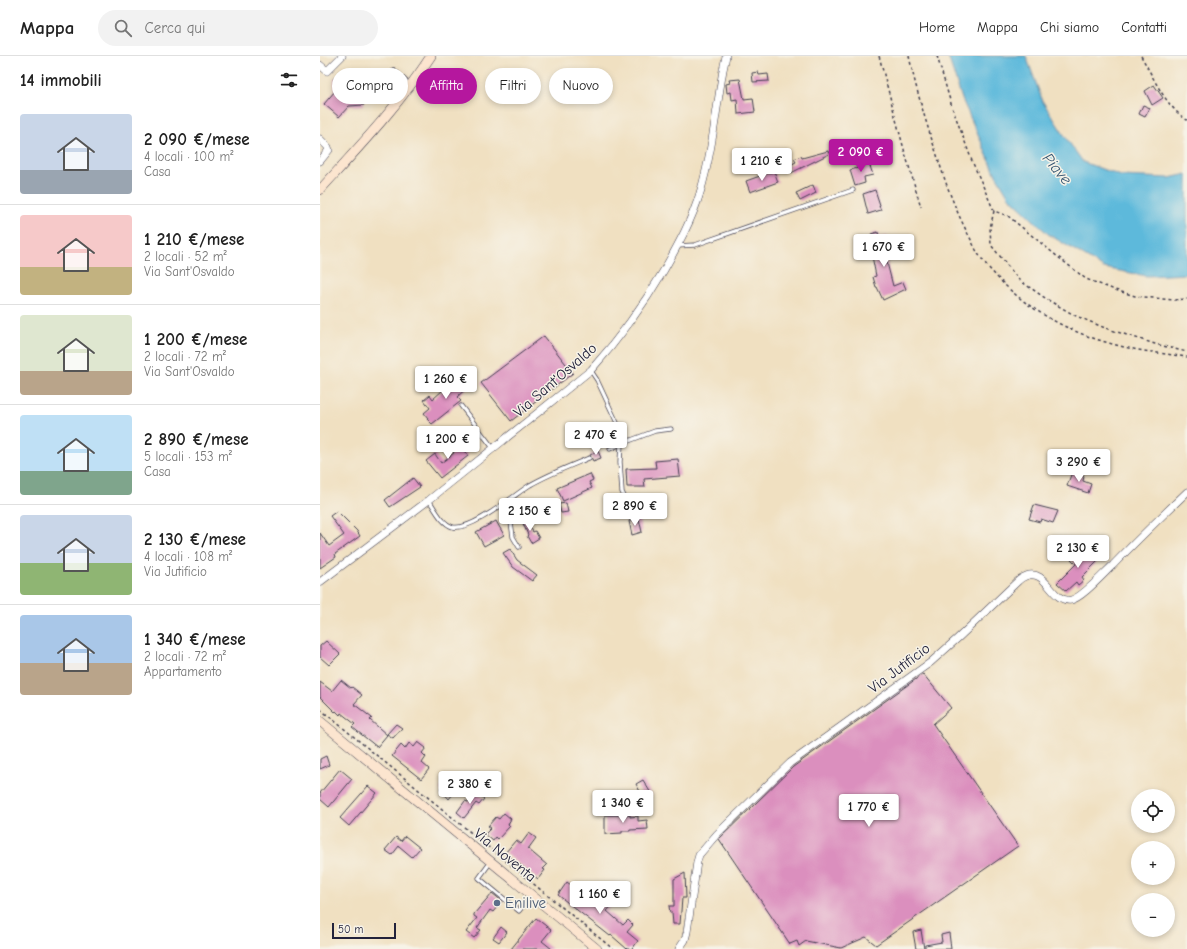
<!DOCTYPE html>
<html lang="it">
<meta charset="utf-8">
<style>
:root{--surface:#fff;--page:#f2f2f2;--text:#222;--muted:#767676;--line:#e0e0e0;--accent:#b5179e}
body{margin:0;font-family:"Comic Neue",sans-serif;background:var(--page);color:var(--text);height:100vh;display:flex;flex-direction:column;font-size:15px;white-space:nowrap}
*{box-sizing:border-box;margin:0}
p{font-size:13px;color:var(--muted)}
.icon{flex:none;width:22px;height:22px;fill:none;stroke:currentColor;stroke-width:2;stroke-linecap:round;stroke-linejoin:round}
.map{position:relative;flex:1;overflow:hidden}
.details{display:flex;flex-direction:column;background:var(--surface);width:320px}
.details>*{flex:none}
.banner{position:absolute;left:12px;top:12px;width:380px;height:36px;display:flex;gap:8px}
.fabs{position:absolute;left:811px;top:733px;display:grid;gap:8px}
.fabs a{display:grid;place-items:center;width:44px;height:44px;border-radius:50%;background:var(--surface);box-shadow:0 2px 6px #0003;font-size:20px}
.scale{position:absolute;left:12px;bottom:10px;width:64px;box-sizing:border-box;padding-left:4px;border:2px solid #22223b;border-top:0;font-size:11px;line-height:14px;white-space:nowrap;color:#22223b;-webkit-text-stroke:3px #f7f3e8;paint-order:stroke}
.price{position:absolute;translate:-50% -34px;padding:0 9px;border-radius:4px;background:#fff;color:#222;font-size:13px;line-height:26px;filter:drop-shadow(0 1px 2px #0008)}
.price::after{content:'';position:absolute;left:50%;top:24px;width:12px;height:9px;margin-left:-6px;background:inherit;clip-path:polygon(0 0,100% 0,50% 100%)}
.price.active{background:var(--accent);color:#fff}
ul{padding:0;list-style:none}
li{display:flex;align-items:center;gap:12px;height:100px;padding:0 20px}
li+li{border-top:1px solid var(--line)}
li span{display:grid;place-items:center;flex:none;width:112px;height:80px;border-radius:4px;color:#555}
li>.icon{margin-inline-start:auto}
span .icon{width:48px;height:48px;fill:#fffc;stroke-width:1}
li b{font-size:17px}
h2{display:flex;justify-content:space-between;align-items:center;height:48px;padding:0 20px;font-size:17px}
.chip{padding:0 14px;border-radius:18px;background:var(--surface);box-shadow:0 2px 6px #0003;font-size:14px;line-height:36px}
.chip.active{background:var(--accent);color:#fff}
header{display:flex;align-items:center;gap:24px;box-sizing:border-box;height:56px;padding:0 20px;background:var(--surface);border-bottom:1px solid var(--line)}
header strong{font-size:19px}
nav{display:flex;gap:22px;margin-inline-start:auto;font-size:14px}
.search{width:280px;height:36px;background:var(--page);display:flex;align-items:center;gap:10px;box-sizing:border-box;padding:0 14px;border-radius:22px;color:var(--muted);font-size:15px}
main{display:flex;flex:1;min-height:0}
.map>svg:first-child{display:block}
</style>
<header>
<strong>Mappa</strong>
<div class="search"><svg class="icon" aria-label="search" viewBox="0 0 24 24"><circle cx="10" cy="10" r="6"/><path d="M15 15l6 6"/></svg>Cerca qui</div>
<nav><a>Home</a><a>Mappa</a><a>Chi siamo</a><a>Contatti</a></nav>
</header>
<main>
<section class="details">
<h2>14 immobili<svg class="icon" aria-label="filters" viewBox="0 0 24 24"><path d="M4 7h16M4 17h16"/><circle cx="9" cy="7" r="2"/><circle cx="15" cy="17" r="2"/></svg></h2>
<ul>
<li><span style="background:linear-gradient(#c9d6e8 70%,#9aa5b1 0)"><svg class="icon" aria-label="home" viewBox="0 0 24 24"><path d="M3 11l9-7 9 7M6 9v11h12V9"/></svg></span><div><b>2 090 €/mese</b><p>4 locali · 100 m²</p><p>Casa</p></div></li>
<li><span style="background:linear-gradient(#f6c9c9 65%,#c2b280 0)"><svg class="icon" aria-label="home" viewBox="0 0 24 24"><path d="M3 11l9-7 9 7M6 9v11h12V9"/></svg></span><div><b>1 210 €/mese</b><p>2 locali · 52 m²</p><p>Via Sant'Osvaldo</p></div></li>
<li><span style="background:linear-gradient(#dfe7d0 70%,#b9a48a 0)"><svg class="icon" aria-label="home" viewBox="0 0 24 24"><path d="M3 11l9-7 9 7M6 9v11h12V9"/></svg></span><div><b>1 200 €/mese</b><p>2 locali · 72 m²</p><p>Via Sant'Osvaldo</p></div></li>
<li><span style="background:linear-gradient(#bfe0f5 70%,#7fa58c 0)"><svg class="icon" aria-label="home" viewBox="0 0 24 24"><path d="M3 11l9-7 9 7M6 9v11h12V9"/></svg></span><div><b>2 890 €/mese</b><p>5 locali · 153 m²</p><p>Casa</p></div></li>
<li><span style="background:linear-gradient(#c9d6e8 60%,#8fb573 0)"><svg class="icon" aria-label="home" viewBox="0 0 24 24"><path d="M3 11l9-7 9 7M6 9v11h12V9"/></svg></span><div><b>2 130 €/mese</b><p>4 locali · 108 m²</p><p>Via Jutificio</p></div></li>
<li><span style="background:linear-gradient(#a9c7e8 60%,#b9a48a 0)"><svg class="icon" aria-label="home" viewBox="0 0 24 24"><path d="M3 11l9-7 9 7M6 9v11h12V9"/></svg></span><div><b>1 340 €/mese</b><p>2 locali · 72 m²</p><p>Appartamento</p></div></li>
</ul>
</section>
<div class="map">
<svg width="867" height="893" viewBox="0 0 867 893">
<rect width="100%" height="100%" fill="#f7f3e8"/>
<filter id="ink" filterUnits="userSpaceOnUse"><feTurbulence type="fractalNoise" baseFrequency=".025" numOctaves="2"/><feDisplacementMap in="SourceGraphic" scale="8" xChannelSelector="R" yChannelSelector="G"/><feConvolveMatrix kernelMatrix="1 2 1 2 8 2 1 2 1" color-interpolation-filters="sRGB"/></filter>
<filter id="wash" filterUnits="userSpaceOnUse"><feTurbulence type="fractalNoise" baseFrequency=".012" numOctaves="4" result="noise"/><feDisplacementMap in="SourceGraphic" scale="16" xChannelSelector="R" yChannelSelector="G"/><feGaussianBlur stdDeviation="0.9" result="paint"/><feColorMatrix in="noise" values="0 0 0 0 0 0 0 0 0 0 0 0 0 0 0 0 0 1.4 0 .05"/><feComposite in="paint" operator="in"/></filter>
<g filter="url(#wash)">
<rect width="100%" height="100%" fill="#f0e0c1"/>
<path fill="#5db9db" stroke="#406e8b" d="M628,0H706L723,46L746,82L763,106L801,120L849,122L867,118V218L827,220L784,212L728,178L689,141L676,119L642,43Z"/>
<g id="blocks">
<path fill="#db8fbe" d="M438,16L439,19L448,18L449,25L433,26L432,17Z
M14,22H28L29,36H43V38L46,40L44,42V49L29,50L19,61L4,48L15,35Z
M420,23L424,43L433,42L435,56L418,58L417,43L412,44L411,36L407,37L406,28L410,27L409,24Z
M834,29L843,42L832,49L825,35Z
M823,49L830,52L825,61L819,58Z
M508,95L509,98L471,117L468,110L476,106L474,103L481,100L482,102Z
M548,104L553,119L544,121L545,127L535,130L530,114L538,112L536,108Z
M454,115L458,126L430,136L426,125Z
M493,129L496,137L480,145L476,137Z
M555,134L560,149L559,150L561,154L548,158L543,138Z
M558,176L559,182L567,180L572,196H570L571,197L565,199L573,230L583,226L586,233L563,244L557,231H556L553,221L556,220L552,200L556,199L551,178Z
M224,280L253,317L191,365L161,327Z
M139,320L142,323L145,320L151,328L137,341L141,345L112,368L107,363L108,362L104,357L110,352L104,344L110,339L113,343L123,334L125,337L134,329L132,326Z
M135,383L148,400L120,422L106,405L115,398L121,407L134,397L128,388Z
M278,395L281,402L273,405L270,399Z
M358,403L360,420L324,423L325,431H307L306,413L336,412L335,405Z
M752,416L764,420L763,425L771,428L768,437L747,430Z
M270,418L273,424L269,426L272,432L243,445L237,432Z
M93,422L100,431L70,451L65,444Z
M246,447L248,456L241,457L239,448Z
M714,449L738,455L733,467L721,463L720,466L709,463Z
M17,455L37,475L40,480L15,498L16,501L0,512V477L9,490L24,479L10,460Z
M206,463L213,476L215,475L219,482L211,487L207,480L208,479L202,465Z
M319,463L322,476L312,479L309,465Z
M176,465L184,479L164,490L156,476Z
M764,490L778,505L762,521L764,524L758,529L756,526L746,535L737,527L756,508L751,503Z
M190,493L197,504L217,519L212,525L193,511L183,497Z
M6,585L20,598L9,609L0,601V590Z
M603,618L631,652L613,668L698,790L556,889L546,881L521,892L486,885L479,890L477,885L470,888L399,783L473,711Z
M21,624L31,632L32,631L42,639L34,648L52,662L50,664L67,679L57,691L32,671L35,668L21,657L20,659L16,655L15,656L0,641V626L12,635Z
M76,668L82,672L73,682L67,678Z
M98,686L106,692L102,697L106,701L102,707L109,713L101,723L72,700L81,689L85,693L89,687L94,691Z
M6,700L9,709L0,713V703Z
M20,713L32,723L9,751L0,743V737Z
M131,720L141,728L129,743L120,733Z
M323,724L332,739L324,743L316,728Z
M48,730L57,737L29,770L20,762Z
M157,736L164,743L159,749L156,747L144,762L137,756L145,745L148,746Z
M184,757L191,763L188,768L190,770L178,783L176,781L173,785L165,778L171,772L168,770L176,761L179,763Z
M285,759H310V761L318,760V765L327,764L328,773L310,774V775H302V777L285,778Z
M209,777L216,782L208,793L227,809L223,813L225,814L218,823L185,797L196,784L201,788Z
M85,780L100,792L92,801L79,790L72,799L65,794L76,781L81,785Z
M365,817L366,842H362L360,868H353L352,857H350L349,850H354V823Z
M247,826L274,847L283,837L295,846L287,855L303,869L308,864L313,869L307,876L318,885L312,893H307L291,879L290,880L238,839Z
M172,837L182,845L173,856L170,854L157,872L161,874L154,882L146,876L157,862L154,860V858Z
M216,862L231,874L222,885L232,893H191Z
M181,871L187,876L179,886L173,882Z
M601,874L604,893H596L593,876Z
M629,877L631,893H605V889L622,886L621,879Z"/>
</g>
</g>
<g filter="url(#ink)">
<use href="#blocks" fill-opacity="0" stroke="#413e4f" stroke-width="1"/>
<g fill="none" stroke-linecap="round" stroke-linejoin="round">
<defs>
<path id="service" d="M74,14L90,29
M357,190L375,189L533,134
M271,315L277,324L306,386L335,375L351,373
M141,350L173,392
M306,386L301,388L300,406L302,436L313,459
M290,393L301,388
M109,444C115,453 122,468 133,471C152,475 194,439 210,429C229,418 250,410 269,402
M184,446L189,451L193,481L199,491
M170,807L159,822L199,855L211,840"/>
<path id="minor" d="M0,9L7,15L22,0
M0,83L8,91L9,94L0,105
M0,526L109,444L271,314C299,283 323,250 344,214C358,189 372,164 380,137C392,97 396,55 403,14L406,0
M359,893L365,884L367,876L377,806L379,799L397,778L470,707L611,606L638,582L698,525C700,523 703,521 706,520C727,512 731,547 751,544C762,542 784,517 793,509C817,484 842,460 867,436"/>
<path id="secondary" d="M0,134C39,91 79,49 111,0
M0,665L277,893"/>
</defs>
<use href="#service" stroke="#413e4f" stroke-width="5"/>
<use href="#minor" stroke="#413e4f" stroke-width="8"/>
<use href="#secondary" stroke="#413e4f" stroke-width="10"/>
<path stroke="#413e4f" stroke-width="1.5" stroke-dasharray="3 3" stroke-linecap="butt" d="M559,0L585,97L601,151
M589,0C596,33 606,67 617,99C625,126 635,153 648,178C652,185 655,193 659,199C690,243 738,273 789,287C815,295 841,297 867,301
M617,0L632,51L652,105L674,155L688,160L738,201L766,223L795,234L815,240L853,244L867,243
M821,0C834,22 845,50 867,64
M674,155L670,172L671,189L699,224L728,244L754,259L785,272L835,288L867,296
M0,653L293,893"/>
<use href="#service" stroke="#fff" stroke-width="3.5"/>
<use href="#minor" stroke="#fff" stroke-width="7"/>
<use href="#secondary" stroke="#fce5cf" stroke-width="9"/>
</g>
</g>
<circle fill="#5c6f8a" stroke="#f7f3e8" stroke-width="1.5" cx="177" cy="847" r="4"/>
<g text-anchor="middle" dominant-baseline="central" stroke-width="3" stroke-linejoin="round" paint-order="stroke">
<g font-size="15" fill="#22223b" stroke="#f7f3e8">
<text transform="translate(235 324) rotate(-41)">Via Sant'Osvaldo</text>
<text transform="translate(579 612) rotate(-37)">Via Jutificio</text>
<text transform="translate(185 799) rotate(39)">Via Noventa</text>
</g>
<g font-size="15" fill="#4e5e75" stroke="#f7f3e8" text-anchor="start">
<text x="185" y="847">Enilive</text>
</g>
<g font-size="16" font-style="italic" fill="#375773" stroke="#f7f3e8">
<text transform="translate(737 113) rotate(50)">Piave</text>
</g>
</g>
</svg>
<div class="fabs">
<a><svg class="icon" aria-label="locate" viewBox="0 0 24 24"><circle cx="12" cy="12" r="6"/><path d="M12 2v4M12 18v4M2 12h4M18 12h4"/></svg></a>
<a>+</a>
<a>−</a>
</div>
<div class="scale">50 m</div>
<b class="price active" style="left:541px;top:117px">2 090 €</b>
<b class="price" style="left:442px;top:126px">1 210 €</b>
<b class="price" style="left:564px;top:212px">1 670 €</b>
<b class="price" style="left:126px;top:344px">1 260 €</b>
<b class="price" style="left:276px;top:400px">2 470 €</b>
<b class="price" style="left:128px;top:404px">1 200 €</b>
<b class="price" style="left:759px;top:427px">3 290 €</b>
<b class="price" style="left:315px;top:471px">2 890 €</b>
<b class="price" style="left:210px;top:476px">2 150 €</b>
<b class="price" style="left:758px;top:513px">2 130 €</b>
<b class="price" style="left:150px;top:749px">2 380 €</b>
<b class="price" style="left:303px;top:768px">1 340 €</b>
<b class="price" style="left:549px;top:772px">1 770 €</b>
<b class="price" style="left:280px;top:859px">1 160 €</b>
<div class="banner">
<a class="chip">Compra</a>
<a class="chip active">Affitta</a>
<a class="chip">Filtri</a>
<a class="chip">Nuovo</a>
</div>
</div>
</main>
